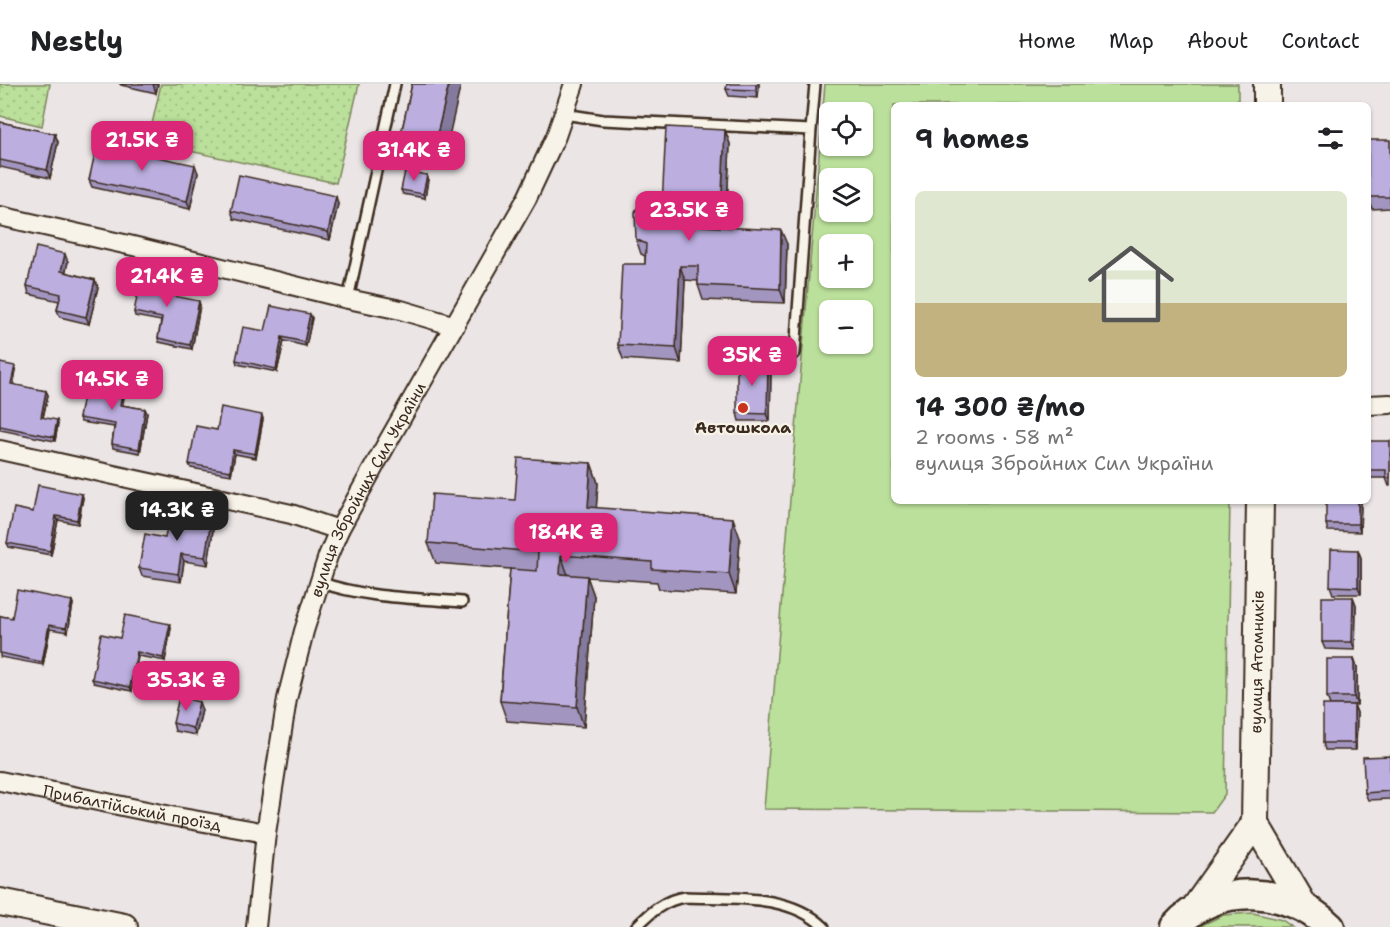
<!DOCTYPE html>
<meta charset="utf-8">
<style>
:root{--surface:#fff;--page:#f2f2f2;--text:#202124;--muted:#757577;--line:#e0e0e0;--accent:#db2777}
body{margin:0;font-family:"Shantell Sans",sans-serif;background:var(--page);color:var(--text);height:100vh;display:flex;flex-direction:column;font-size:22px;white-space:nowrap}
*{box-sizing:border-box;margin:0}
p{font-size:20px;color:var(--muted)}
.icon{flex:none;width:33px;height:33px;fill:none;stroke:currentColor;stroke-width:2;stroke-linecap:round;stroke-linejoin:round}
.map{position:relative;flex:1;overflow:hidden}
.details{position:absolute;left:891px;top:18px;width:480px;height:402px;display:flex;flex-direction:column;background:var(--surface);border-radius:9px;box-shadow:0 2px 4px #0004}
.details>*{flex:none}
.controls{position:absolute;left:819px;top:18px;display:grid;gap:12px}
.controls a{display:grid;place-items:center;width:54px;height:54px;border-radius:9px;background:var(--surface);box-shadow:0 2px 4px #0004;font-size:30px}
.price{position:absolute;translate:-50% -51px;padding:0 14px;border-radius:12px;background:var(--accent);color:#fff;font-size:20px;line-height:39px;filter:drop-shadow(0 2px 3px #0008)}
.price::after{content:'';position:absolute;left:50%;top:36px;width:18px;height:14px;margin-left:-9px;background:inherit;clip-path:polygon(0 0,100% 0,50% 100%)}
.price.selected{background:#222;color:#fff}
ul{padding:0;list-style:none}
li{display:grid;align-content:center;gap:12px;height:318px;padding:0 24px}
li+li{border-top:2px solid var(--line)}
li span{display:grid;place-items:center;height:186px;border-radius:9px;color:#555}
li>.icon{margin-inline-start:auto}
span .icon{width:108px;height:108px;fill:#fffc;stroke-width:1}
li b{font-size:26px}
h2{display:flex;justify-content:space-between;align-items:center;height:72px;padding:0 24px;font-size:26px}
header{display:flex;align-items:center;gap:36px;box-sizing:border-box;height:84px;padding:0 30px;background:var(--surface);border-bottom:2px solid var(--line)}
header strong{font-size:28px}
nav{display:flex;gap:33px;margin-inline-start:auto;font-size:21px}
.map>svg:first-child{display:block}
</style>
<header>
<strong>Nestly</strong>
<nav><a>Home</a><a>Map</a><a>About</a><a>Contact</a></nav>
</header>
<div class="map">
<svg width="1390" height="843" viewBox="0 0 1390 843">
<defs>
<pattern id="park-dots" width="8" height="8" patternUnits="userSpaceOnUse" patternTransform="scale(1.5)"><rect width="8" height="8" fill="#bbe09b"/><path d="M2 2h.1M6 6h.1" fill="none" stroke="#a2c085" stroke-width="1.8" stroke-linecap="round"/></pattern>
</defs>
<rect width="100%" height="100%" fill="#ebe5e6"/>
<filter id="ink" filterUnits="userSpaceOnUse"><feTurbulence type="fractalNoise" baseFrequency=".0167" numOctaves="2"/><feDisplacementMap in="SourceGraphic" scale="12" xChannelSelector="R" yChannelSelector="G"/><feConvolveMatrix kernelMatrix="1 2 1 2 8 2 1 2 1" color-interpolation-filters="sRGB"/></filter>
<g filter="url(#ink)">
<path fill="#bbe09b" stroke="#7b855c" stroke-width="1.5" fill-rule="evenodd" d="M825,0H1238V21H894V417H1230L1225,710L1212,728L764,725ZM830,28H862V62H830ZM830,94H862V128H830ZM862,160V194H830V160ZM830,226H862V260H830Z
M1253,829L1282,836L1292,843H1198L1223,831Z"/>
<path fill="url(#park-dots)" stroke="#7b855c" stroke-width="1.5" d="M0,0H50L42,42L0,32Z
M161,0H359L336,99L148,58Z"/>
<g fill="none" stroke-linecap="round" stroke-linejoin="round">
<defs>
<path id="lane" d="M564,30L603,36L811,46L795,269
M811,46L815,0
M348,215L395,0
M319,498C364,514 415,514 462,518
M636,843C650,829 665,815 686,813C731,815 789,809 824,843"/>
<g id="street">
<path d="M0,132L133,162L348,215L401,226L455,242"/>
<path d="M1368,321L1390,320"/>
<path d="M0,366L291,430L339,446"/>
<path id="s1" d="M0,697L171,732L266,749"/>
<path id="s2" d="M256,843L266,749L287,615L304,547L328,472L339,446L386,361L527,114L556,52L574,0"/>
</g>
<path id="secondary" d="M1267,21V0
M1260,417L1255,739L1304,822
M0,818L124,843
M1192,828L1255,739"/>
<path id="primary" d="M1175,843C1216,797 1288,802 1330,843"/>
</defs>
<use href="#lane" stroke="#3b2a1e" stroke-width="14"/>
<use href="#street" stroke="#3b2a1e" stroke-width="22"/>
<use href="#secondary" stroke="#3b2a1e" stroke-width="30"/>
<use href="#primary" stroke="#3b2a1e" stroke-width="33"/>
<use href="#lane" stroke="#f7f3e8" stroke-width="9"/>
<use href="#street" stroke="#f7f3e8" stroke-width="18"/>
<use href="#secondary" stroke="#f7f3e8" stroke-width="26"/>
<use href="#primary" stroke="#f7f3e8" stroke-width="28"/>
</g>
<path fill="#a296c1" stroke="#3b2a1e" stroke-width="1.5" d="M120,0H158L156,9L121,1Z
M412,0L442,83L407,75L400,55Z
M759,0L758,14L729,12L726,5Z
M0,38L55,50L58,58L50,94L0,83Z
M725,46L730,60L726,143L707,142L787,160L785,219L703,216L698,201V197L685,196L681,279L623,275L618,261L645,180V172L641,170L636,155L662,122Z
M1390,56V124L1372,125L1368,113Z
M198,89L190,125L92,103L89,96Z
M427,91L428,95L425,114L403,110L401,106Z
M338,120L330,156L234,135L231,127Z
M68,178L65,188L95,196L98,203L89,240L60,233L57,226L59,217L29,210L27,202Z
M173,193L174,197L171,211L200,221L192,265L159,258L158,254L161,237L135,232L134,228Z
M312,234L306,262L284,257L277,288L237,280L236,276L265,247Z
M0,279L16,286L13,301L46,307L48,311L43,334L58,340L55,357L0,346Z
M771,284L770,337H739L737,329Z
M126,303L122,321L145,325L147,329L140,369L113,364L112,360L114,343L81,338L79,334Z
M263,335L256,374L235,370L231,391L191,384L189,380L217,346Z
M1390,357V402H1389L1386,394H1371L1368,386Z
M591,379L598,399L596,424L740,454L736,510L659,505L657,498L587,493L594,512L584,643L507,637L500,617L510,485L436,479L428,459Z
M82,410L83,414L78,440L58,436L51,471L9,463L7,459L33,428Z
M1361,417L1360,448L1328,447L1326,440Z
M212,431L214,439L208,481L184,477L181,498L142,492L139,484L165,454Z
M1358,466L1361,474V510H1333L1330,502Z
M1353,513L1356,521L1355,566L1325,565L1322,558Z
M72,517L73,520L68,548L50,545L43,581L0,573V532L12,534Z
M171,544L165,577L138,572L132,607L94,599L92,595L120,554Z
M1354,575L1357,583V621H1330L1327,613Z
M1354,621L1357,629L1356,666H1325L1323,659Z
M202,626L196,651L175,647L173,639Z
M1390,672V715L1368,716L1365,709Z"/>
<path fill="#847a9d" stroke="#3b2a1e" stroke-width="1.5" d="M153,0H158L156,9Z
M449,0H461L442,83L434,63Z
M756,0H759L758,14L756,6Z
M725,46L730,60L726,143L721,128Z
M55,50L58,58L50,94L47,86Z
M195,81L198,89L190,125L187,117Z
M427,91L428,95L425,114L423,110Z
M336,112L338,120L330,156L328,148Z
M702,128L707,142H701Z
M781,146L787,160L785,219L780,205Z
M65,170L68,178L64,195L61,187Z
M680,182L685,196L681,279L676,264Z
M173,193L174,197L170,215L169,211Z
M95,196L98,203L89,240L86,233Z
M199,217L200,221L192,265L190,261Z
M310,230L312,234L306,262L304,258Z
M282,253L284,257L277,288L276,285Z
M768,276L771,284L770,337L767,330Z
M15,282L16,286L13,304L11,300Z
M124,299L126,303L122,325L120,321Z
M46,307L48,311L42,337L41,333Z
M145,325L147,329L140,369L139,365Z
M262,331L263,335L256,374L255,370Z
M57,336L58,340L55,357L54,353Z
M233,366L235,370L231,391L230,387Z
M591,379L598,399L595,443L588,423Z
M82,410L83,414L78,440L77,436Z
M1358,417H1361L1360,448L1358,440Z
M212,431L214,439L208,481L205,473Z
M56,432L58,436L51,471L50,467Z
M733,434L740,454L736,510L729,490Z
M1358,466L1361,474V510L1358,503Z
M181,470L184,477L181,498L178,490Z
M561,471L568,491L560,490Z
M587,492L594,512L584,643L577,623Z
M1353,513L1356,521L1355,566L1352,558Z
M72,517L73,520L68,548L66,544Z
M170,540L171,544L165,577L163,574Z
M49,541L50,545L43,581L42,578Z
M137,568L138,572L132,607L130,603Z
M1354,575L1357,583V621L1354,613Z
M199,618L202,626L196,651L193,644Z
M1354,621L1357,629L1356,666L1354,659Z"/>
<path fill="#bcafe0" stroke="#3b2a1e" stroke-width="1.5" d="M412,0H449L434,63L400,55Z
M727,0H756V6L726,5Z
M0,38L55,50L47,86L0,76Z
M666,43L725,46L721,128H702L701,142L781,146L780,205L698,201V182H680L676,264L618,261L622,180H645L646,160L636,155L635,128L637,124L642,122H662Z
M1368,56H1390V113H1368Z
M97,60L195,81L187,117L89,96Z
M405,87L427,91L423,110L401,106Z
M239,91L336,112L328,148L231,127Z
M36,163L65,170L61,187L95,196L86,233L57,226L61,210L27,202Z
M142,187L173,193L169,211L199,217L190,261L158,254L162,234L134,228Z
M271,222L310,230L304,258L282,253L276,285L236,276L243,243L265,247Z
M737,276H768L767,330L737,329Z
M0,279L15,282L11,300L46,307L41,333L57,336L54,353L0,342Z
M86,293L124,299L120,321L145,325L139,365L112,360L115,340L79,334Z
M221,323L262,331L255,370L233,366L230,387L189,380L196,342L217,346Z
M1369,357H1390V394H1386V386H1368Z
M518,374L591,379L588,423L733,434L729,490L652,485V478L561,471L560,490L587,492L577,623L500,617L510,485L537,487L538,468L428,459L432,410L515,416Z
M38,401L82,410L77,436L56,432L50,467L7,459L14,424L33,428Z
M1326,417H1358V440H1326Z
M170,425L212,431L205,473L181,470L178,490L139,484L145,450L165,454Z
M1331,465L1358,466V503L1330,502Z
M17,506L72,517L66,544L49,541L42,578L0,569V532L12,534Z
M1322,513H1353L1352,558H1322Z
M125,531L170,540L163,574L137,568L130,603L92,595L101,550L120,554Z
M1327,575H1354V613H1327Z
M179,613L199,618L193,644L173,639Z
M1323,621H1354V659H1323Z
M1390,672V707L1365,709L1363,673Z"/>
</g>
<circle fill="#c8321e" stroke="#f7f3e8" stroke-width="2" cx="743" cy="324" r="6"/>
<g text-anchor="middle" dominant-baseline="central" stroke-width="4.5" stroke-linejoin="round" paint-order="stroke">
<g font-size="16" font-weight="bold" fill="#3b2a1e" stroke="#f7f3e8">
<text x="743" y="343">Автошкола</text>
</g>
<g font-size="16" fill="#3b2a1e" stroke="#f7f3e8">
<text stroke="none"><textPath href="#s2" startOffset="456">вулиця Збройних Сил України</textPath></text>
<text transform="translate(1257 578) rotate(-89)">вулиця Атомників</text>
<text stroke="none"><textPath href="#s1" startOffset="135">Прибалтійський проїзд</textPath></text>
</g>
</g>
</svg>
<div class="controls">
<a><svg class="icon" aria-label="locate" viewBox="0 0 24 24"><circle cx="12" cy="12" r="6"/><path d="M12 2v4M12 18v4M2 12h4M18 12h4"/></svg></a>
<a><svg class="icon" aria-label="layers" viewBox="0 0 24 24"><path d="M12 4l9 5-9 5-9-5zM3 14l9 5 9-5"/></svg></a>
<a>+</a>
<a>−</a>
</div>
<b class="price" style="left:142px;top:88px">21.5K ₴</b>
<b class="price" style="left:414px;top:98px">31.4K ₴</b>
<b class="price" style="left:689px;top:158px">23.5K ₴</b>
<b class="price" style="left:167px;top:224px">21.4K ₴</b>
<b class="price" style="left:752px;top:303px">35K ₴</b>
<b class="price" style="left:112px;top:327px">14.5K ₴</b>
<b class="price selected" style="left:177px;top:458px">14.3K ₴</b>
<b class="price" style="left:566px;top:480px">18.4K ₴</b>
<b class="price" style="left:186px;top:628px">35.3K ₴</b>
<section class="details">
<h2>9 homes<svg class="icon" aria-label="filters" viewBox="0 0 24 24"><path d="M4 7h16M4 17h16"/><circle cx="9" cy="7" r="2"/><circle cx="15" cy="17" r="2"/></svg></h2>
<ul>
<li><span style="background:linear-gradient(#dfe7d0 60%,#c2b280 0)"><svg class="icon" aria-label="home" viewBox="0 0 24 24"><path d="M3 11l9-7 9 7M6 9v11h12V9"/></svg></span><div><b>14 300 ₴/mo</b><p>2 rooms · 58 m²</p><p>вулиця Збройних Сил України</p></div></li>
</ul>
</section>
</div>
